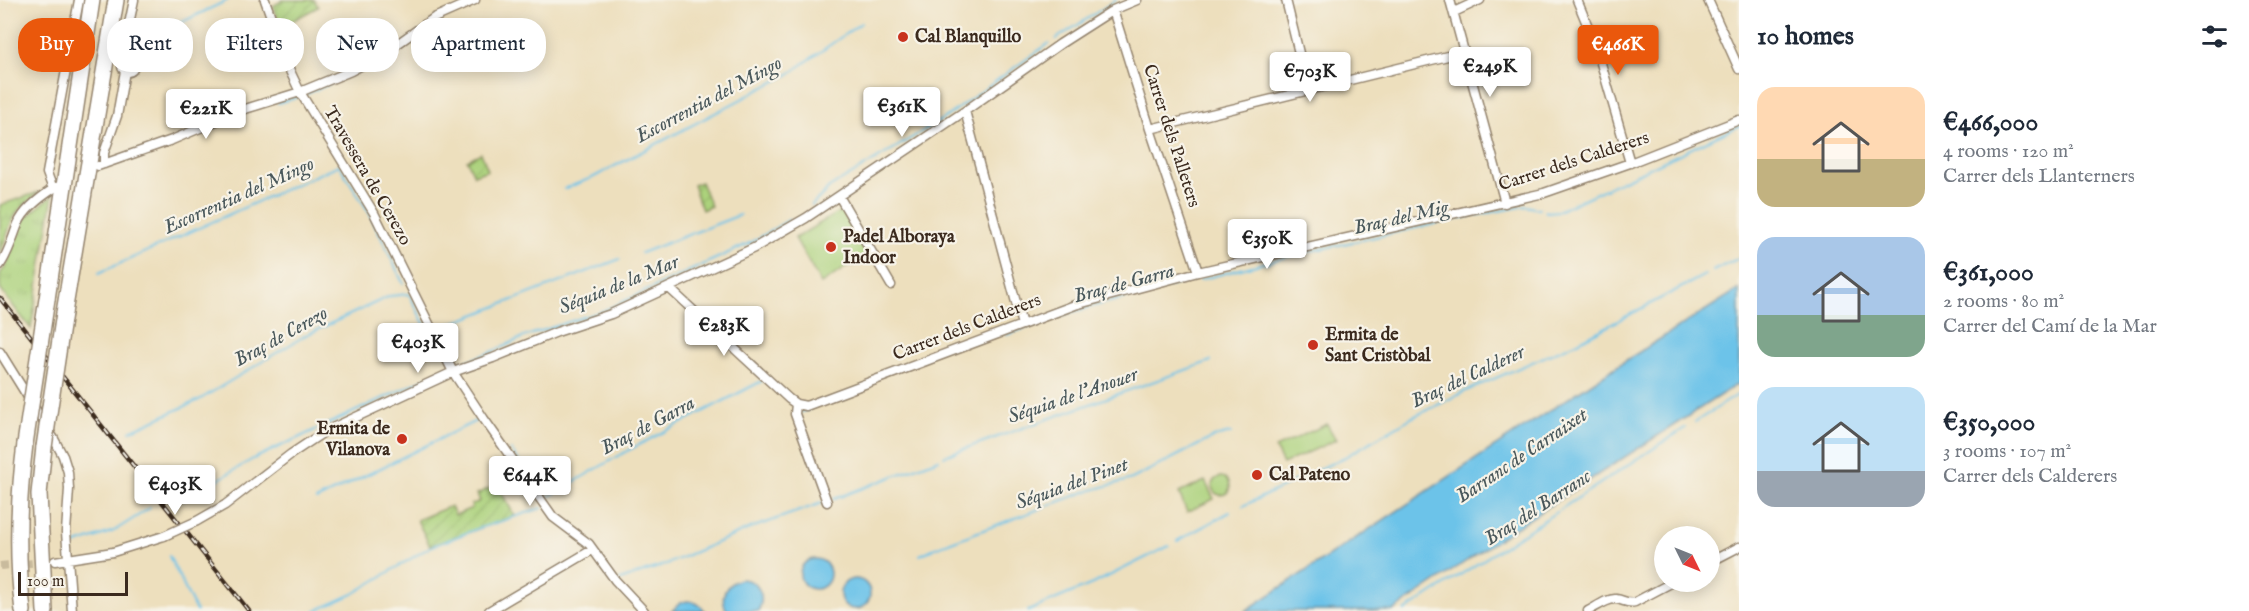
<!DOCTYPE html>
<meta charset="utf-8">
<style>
:root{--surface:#fff;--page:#f2f2f3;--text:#1f2937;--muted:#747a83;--accent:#ea580c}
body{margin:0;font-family:"IM FELL English",serif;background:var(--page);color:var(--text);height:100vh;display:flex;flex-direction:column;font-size:22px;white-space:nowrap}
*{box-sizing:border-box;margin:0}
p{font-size:20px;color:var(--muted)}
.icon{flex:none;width:33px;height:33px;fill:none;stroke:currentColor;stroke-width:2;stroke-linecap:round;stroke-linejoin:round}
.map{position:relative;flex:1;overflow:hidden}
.details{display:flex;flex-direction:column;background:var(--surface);width:510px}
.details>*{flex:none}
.banner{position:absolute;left:18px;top:18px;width:570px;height:54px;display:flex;gap:12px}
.needle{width:39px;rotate:133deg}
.fabs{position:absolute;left:1654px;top:526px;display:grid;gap:12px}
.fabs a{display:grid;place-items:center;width:66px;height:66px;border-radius:50%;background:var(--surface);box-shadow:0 3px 15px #0003;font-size:30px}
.scale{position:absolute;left:18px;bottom:15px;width:110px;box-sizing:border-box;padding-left:6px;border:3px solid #3b2a1e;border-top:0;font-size:16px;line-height:21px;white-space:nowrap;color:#3b2a1e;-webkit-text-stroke:4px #f7f3e8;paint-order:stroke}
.price{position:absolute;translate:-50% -51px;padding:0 14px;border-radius:6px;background:#fff;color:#222;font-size:20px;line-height:39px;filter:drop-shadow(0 2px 3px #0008)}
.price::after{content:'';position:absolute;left:50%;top:36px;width:18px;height:14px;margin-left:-9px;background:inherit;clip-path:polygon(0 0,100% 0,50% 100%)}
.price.current{background:var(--accent);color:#fff}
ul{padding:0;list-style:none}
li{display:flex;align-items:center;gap:18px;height:150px;padding:0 18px}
li span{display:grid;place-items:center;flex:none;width:168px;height:120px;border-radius:18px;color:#555}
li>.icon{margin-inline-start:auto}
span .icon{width:72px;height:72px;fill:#fffc;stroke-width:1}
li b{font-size:26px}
h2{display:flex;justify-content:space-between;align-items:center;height:72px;padding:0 18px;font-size:26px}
.chip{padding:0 21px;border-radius:24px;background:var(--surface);box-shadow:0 3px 15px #0003;font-size:21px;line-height:54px}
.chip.current{background:var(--accent);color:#fff}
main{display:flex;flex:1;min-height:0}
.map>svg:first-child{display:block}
</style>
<main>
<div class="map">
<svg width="1739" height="611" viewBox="0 0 1739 611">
<defs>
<pattern id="grass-tufts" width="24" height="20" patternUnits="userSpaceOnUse" patternTransform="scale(1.5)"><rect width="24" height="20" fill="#acd27c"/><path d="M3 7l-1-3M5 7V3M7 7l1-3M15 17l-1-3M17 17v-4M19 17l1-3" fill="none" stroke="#95b46b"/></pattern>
<pattern id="garden-furrows" width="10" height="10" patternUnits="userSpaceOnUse" patternTransform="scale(1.5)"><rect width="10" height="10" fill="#acd27c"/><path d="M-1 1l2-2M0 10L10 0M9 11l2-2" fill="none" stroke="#95b46b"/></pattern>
</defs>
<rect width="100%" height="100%" fill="#f7f3e8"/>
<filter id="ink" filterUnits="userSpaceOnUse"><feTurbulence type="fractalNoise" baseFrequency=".0167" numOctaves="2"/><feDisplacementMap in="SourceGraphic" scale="12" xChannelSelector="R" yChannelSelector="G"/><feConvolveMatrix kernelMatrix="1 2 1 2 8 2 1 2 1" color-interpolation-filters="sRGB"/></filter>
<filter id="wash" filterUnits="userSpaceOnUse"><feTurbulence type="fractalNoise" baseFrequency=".008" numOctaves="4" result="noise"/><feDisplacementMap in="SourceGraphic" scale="24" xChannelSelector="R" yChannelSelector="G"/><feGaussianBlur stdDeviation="1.35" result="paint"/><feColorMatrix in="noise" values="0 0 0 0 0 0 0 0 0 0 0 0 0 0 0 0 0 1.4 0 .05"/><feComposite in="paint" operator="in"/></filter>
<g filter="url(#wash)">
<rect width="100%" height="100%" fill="#eddfbd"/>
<path fill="url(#grass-tufts)" stroke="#747e4d" stroke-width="1.5" d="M39,192L17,212L10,226L0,255V205Z
M53,195L31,329L0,289V274L6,266L24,219Z"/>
<path fill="#acd27c" stroke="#747e4d" stroke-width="1.5" d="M842,210L868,257L853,266L851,264L821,284L795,238Z
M1327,424L1336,440L1283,464L1275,448Z
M1212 486a9 9 0 1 1 18 0a9 9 0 1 1-18 0Z
M1205,481L1214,499L1187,512L1179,493Z"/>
<path fill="url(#garden-furrows)" stroke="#747e4d" stroke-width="1.5" d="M283,0H314L318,7L281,27L273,6Z
M481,153L488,170L474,175L467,160Z
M701,182L711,206L702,210L693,185Z
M497,485L515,516L430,546L417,520L451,506L455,515L472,508L471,505L480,501L477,494Z"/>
<path fill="#6cc3e9" stroke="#547684" stroke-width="1.5" d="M1739,289V383L1503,536L1393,611H1245L1625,361Z
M800 574a15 15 0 1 1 30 0a15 15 0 1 1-30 0Z
M840 594a15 15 0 1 1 30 0a15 15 0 1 1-30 0Z
M741,579C759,580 766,596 758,611H727C719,597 725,583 741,579Z
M687,601C695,601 700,604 705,611H672L680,603Z"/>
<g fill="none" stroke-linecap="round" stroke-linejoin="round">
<path stroke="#6cc3e9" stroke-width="2" d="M1056,39L1116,0
M128,48L228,0
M397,49L422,31
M356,73L372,64
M306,94L332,83
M278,103L298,97
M564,189L594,177L789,74L861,23
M812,205L829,188L946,117L1049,43
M1545,211L1547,212L1558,211L1739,126
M641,253L740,215
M1713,271L1739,258
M99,273L339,165L370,214L403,283
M1199,280L1298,254L1466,217L1526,206L1539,209
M435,330L620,259
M1006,335L1068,313L1192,280
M454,366L494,351L526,336L605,310L752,242L790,219
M801,412L809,409
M1695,422L1739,394
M130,431L199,400L306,335L390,296L409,294L429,333
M511,450L520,463
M944,456L1211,361
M834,499L939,459
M184,500L253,459L446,369
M316,500L480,419
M543,500L627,451L762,381
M1243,506L1345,457L1411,418L1466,391L1576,343L1705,275
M1177,541L1230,512
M71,546L114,531L150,508
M920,555L935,548L1085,492L1132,479L1214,437L1231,433
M169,556L196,611
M620,580L667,564L751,528L822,503
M315,611L353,594L430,547L477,529L542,508
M1028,611L1097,582L1169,546
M1405,611L1685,428"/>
</g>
</g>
<g filter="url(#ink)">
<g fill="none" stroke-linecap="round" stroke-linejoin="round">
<path stroke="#c9bb9d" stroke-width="8" stroke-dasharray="8 4" stroke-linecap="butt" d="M0,566L45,562"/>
<defs>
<path id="minor" d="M265,0L290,71L300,92L374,213L453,372L484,419L553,517L589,544L615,580L644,611
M1286,0L1308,90
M1450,0L1505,203
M1577,0L1596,46L1630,163
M1708,0L1739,69
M1113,10L1150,129L1198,272
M1454,12L1480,0
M122 66a6 6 0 1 1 12 0a6 6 0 1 1-12 0Z
M125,61L124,48L134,0
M965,111L1022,325
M1150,129L1464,52
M104,164V153L117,116L125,71
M98,166L172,140L242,110L300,92L351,71L383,54L434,18L475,0
M53,189L47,173L79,0
M839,196L891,285
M0,265C9,252 12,239 18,224C24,209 42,196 56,187
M669,288L789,399L796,404L806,406L1075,305L1198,272L1544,193L1630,163L1739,120
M0,352L54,439L63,456L68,472L69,489L66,532L72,611
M796,404L795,414L827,502
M197,521L225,505L291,454L324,432L453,372L493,358L557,332L611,314L754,248L806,218L965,111L1060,44L1113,10L1137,0
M55,561L113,552L164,536
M1710,562L1739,547
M489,611L592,550
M1588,611C1596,607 1608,598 1616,599C1624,600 1627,604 1635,602L1673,582"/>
<path id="motorway" d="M47,299L92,0
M64,313L116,0
M44,447L39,494L45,611
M23,611C16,555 18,500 25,444"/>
</defs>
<use href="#minor" stroke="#94846e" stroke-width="11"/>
<use href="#motorway" stroke="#94846e" stroke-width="18"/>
<use href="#minor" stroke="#fff" stroke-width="8"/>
<use href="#motorway" stroke="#fff" stroke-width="15"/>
<defs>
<path id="rail" d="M0,298L249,611"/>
</defs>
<use href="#rail" stroke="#3b2a1e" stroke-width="4.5"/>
<use href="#rail" stroke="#f7f3e8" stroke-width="2" stroke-dasharray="7" stroke-linecap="butt"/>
<defs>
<path id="minor-bridge" d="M164,536L197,521"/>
<path id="motorway-bridge" d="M25,444L47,299
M44,447L64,313"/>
</defs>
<use href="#minor-bridge" stroke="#94846e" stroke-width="11" stroke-linecap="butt"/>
<use href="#motorway-bridge" stroke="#94846e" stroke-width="18" stroke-linecap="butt"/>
<use href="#minor-bridge" stroke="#fff" stroke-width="8"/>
<use href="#motorway-bridge" stroke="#fff" stroke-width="15"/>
</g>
</g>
<g fill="#c8321e" stroke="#f7f3e8" stroke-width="2">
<circle cx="903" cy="37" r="6"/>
<circle cx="831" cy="247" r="6"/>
<circle cx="1313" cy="345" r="6"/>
<circle cx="402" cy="439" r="6"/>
<circle cx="1257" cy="475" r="6"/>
</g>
<g text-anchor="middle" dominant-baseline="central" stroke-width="4.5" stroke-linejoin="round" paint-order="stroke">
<g font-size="18" font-weight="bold" fill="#3b2a1e" stroke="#f7f3e8" text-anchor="start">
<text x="915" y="37">Cal Blanquillo</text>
<text x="843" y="237">Padel Alboraya<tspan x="843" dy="21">Indoor</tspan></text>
<text x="1325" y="335">Ermita de<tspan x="1325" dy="21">Sant Cristòbal</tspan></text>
<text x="390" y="429" text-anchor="end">Ermita de<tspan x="390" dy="21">Vilanova</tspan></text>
<text x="1269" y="475">Cal Pateno</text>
</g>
<g font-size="18" fill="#3b2a1e" stroke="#f7f3e8">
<text transform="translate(1171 136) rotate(72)">Carrer dels Palleters</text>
<text transform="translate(1574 162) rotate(-18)">Carrer dels Calderers</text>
<text transform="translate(367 176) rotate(60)">Travessera de Cerezo</text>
<text transform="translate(967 328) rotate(-21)">Carrer dels Calderers</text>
</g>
<g font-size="20" font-style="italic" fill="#4a585b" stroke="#f7f3e8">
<text transform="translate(709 100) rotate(-28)">Escorrentia del Mingo</text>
<text transform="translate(239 196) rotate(-24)">Escorrentia del Mingo</text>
<text transform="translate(1401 218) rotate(-13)">Braç del Mig</text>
<text transform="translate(1124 284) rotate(-15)">Braç de Garra</text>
<text transform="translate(619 285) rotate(-22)">Séquia de la Mar</text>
<text transform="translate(281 337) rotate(-29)">Braç de Cerezo</text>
<text transform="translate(1468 377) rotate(-25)">Braç del Calderer</text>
<text transform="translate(1073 396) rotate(-19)">Séquia de l'Anouer</text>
<text transform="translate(648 426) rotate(-28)">Braç de Garra</text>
<text transform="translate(1522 456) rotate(-34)">Barranc de Carraixet</text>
<text transform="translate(1072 484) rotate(-20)">Séquia del Pinet</text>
<text transform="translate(1538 508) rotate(-33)">Braç del Barranc</text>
</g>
</g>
</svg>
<div class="fabs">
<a><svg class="needle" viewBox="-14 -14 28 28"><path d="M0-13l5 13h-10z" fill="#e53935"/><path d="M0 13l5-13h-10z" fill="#747a83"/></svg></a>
</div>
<div class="scale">100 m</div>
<b class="price current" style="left:1618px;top:76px">€466K</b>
<b class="price" style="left:1490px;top:98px">€249K</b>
<b class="price" style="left:1310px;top:103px">€703K</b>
<b class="price" style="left:902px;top:138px">€361K</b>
<b class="price" style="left:206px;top:140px">€221K</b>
<b class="price" style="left:1267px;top:270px">€350K</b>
<b class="price" style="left:724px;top:357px">€283K</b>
<b class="price" style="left:418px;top:374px">€403K</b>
<b class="price" style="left:530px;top:507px">€644K</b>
<b class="price" style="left:175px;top:516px">€403K</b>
<div class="banner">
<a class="chip current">Buy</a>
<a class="chip">Rent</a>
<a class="chip">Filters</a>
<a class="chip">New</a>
<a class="chip">Apartment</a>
</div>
</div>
<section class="details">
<h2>10 homes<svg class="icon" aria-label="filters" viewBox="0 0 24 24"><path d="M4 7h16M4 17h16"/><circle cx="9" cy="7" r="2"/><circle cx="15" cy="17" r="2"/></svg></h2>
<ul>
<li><span style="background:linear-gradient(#ffd9b3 60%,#c2b280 0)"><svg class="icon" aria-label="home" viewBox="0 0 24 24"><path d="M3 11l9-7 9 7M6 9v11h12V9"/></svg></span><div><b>€466,000</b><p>4 rooms · 120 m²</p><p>Carrer dels Llanterners</p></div></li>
<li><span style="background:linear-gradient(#a9c7e8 65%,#7fa58c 0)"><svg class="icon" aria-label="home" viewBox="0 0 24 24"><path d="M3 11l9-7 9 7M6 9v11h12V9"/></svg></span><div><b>€361,000</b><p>2 rooms · 80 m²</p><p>Carrer del Camí de la Mar</p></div></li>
<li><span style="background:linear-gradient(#bfe0f5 70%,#9aa5b1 0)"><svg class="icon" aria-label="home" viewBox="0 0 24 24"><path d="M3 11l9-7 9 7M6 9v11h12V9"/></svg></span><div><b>€350,000</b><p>3 rooms · 107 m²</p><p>Carrer dels Calderers</p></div></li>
</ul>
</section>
</main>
